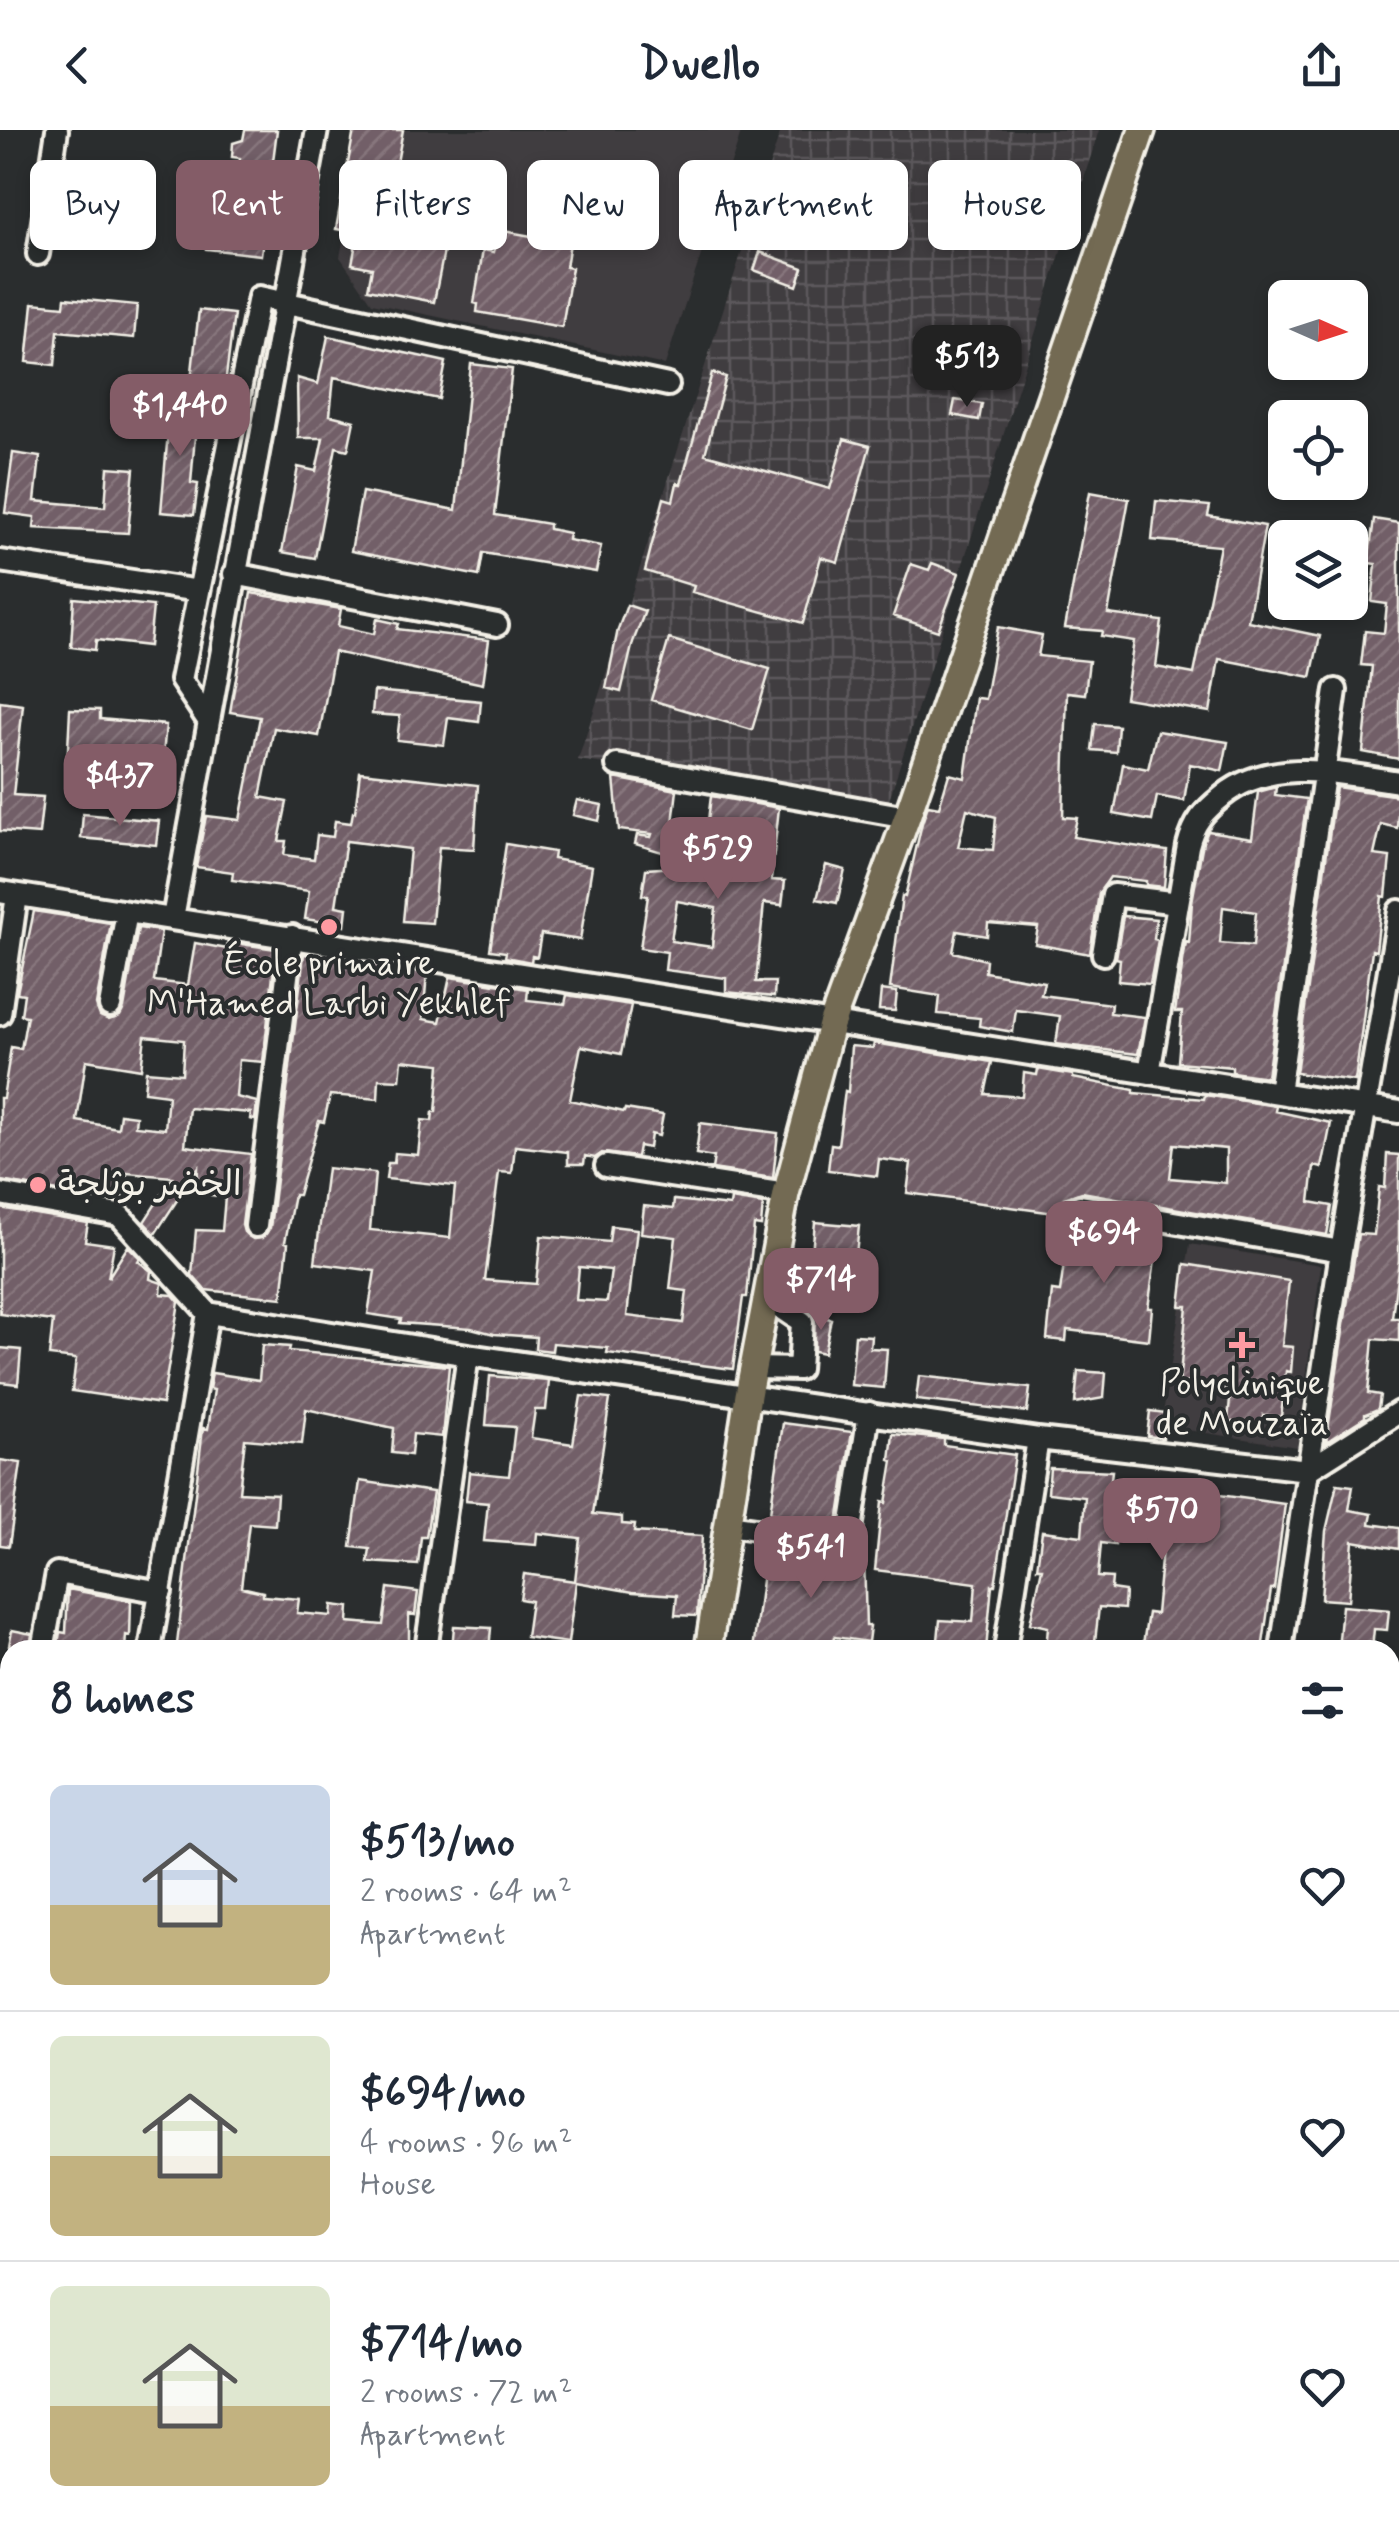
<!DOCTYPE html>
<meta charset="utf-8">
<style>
:root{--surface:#fff;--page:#f6f6f7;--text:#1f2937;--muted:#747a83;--line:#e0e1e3;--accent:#845c67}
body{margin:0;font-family:Mynerve,"Playpen Sans Arabic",sans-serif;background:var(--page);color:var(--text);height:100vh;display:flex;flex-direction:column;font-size:38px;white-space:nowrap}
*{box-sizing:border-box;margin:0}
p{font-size:32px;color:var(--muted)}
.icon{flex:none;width:55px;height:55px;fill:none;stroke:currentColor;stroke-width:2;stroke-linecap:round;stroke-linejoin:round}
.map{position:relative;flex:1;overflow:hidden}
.details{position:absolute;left:0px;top:1510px;width:1400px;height:892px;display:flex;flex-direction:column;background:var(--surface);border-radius:30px 30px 0 0;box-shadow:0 5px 15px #0003}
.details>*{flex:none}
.guide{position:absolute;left:30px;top:30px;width:1340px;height:90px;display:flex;gap:20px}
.needle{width:65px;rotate:93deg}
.controls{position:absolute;left:1268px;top:150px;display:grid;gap:20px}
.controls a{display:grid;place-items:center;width:100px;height:100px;border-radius:15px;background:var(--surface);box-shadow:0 5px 15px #0003;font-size:50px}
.price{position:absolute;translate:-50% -85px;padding:0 22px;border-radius:20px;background:var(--accent);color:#fff;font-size:32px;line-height:65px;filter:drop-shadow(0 2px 5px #0008)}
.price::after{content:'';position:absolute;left:50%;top:60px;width:30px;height:22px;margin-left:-15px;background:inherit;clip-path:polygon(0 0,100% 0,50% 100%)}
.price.current{background:#222;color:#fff}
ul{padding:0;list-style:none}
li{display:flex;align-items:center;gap:30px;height:250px;padding:0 50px}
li+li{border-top:2px solid var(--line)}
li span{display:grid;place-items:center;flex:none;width:280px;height:200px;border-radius:15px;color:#555}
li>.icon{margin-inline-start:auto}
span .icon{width:120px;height:120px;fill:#fffc;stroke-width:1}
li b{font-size:42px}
h2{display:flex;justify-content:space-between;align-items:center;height:120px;padding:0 50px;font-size:42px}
.chip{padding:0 35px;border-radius:15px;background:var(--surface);box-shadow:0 5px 15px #0003;font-size:35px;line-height:90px}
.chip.current{background:var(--accent);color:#fff}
header{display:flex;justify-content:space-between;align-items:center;height:130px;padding:0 50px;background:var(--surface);font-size:45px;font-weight:700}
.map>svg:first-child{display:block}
</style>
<header><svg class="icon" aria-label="back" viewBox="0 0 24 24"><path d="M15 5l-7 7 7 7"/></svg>Dwello<svg class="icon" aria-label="share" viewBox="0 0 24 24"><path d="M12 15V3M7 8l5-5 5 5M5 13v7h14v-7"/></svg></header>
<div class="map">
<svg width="1399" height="2401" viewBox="0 0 1399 2401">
<defs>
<pattern id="industrial-grid" width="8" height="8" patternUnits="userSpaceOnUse" patternTransform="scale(2.5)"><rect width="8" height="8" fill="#403c3f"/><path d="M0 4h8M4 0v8" fill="none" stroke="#5c595b"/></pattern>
<pattern id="building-hatch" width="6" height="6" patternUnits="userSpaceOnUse" patternTransform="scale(2.5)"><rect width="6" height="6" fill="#725f67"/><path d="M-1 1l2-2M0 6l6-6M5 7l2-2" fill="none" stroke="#87767d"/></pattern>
</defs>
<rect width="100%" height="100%" fill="#2a2d2e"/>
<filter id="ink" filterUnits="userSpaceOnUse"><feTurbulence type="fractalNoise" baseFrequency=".01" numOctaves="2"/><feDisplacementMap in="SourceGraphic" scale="20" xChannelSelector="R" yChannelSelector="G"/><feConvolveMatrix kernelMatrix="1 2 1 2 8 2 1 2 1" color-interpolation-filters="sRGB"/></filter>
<g filter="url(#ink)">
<path fill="#403c3f" d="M364,0H742L665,235L372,173L340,127Z
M1190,1114L1321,1135L1297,1317L1161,1296Z"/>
<path fill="url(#industrial-grid)" d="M781,0H1099L887,676L578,630Z"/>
<path fill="url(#building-hatch)" stroke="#f4f1e8" stroke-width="2.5" fill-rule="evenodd" d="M245,0H277L261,125L206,119L209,95L232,98L240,28L232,27L233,13L243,10Z
M354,0H403L383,109L444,121L434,172L368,159L372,138L352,134L358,103L336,99Z
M83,57L101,61L96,79L78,75Z
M498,100L570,113L566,137L572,138L562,197L477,182L478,174L474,173L483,120L494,122Z
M760,122L803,138L797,156L754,140Z
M65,168L137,175L134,208L58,201L55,235L27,232L33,173L64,176Z
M199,180L234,184L224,263L190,259Z
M328,206L446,232L439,269L334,247L330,285L354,291L348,320L336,317L315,428L282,422L298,337L316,341L323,308H298L297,248L318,254Z
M471,234L512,239L495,385L549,394V399L569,403L568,410L601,416L596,442L483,423L479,446L351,421L362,362L456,380Z
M712,243L726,247L705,324L830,359L844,309L870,316L838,432L821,427L803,493L692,462L694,456L645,441L664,368L673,371L677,353L681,354Z
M171,268L198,270L191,353L198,354L194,385L161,382Z
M955,270L982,274L979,290L952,285Z
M13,323L40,327L35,371L105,377L108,337L134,339L128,403L34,398L35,387L5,383Z
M1090,362L1129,369L1108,484L1162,491L1156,537L1194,544L1220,416L1152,410L1156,371L1210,376L1208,386L1265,396L1248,491L1320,506L1311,547L1219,529L1210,582L1125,568L1134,511L1101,506L1102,501L1065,498Z
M1374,389L1399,393V629L1363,622L1372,536L1361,535L1365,501L1384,503L1387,474L1372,472L1376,434L1368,433Z
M932,433L959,443L938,501L893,486L911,434L929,440Z
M251,463L341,479L338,496L374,504L377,489L399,494L397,499L489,510L483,554L334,522L319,606L274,598L260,667L287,672L279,711H286L284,725L314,729L317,705L333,707L335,691L351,693L353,682H355L360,642L478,655L474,719L439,717L432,793L403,791L410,719L346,711L336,776L347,778L345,795L305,789L309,761L232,750L233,742L196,737L206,686L240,690L260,587L230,582Z
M74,468L153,476L149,516L96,510L95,520L71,517Z
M627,475L645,481L633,512L621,562L606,558L618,499Z
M998,497L1042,505L1038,526L1089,531L1085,564L1067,562L1063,687L1077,688L1073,707L1167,721L1164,757L1146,755V751L1110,747L1099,763L1090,824L1035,814L1038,797L988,793L987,806L957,801L953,822L986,830L985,842L1044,852L1041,865L1111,874L1110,883L1145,887L1138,924L1056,914L1060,886L1016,880L1013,902L979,896L980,888L938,884L940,866L890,858L902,766L905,767L922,693L928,675L939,677L949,644L965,648L976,568L985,569ZM967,679L996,687L993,720L958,717Z
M669,509L770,539L752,600L651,570Z
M374,561L481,571L479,592L448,588L444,615L397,610L400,586L372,584Z
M0,572L23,575L13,665L43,667L39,704L0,701Z
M70,579L100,580V589L166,595L162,635L98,630L96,661L66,659Z
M1095,594L1118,596L1116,622L1092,620Z
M1157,601L1228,612L1222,641L1190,634L1184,671L1157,666L1152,691L1114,684L1123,634L1148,639Z
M614,648L677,660L671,710L695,714L692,731L635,714L637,705L651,707L652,704L619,700Z
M1276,657L1275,665L1307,669L1267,947L1232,942V937L1178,932L1182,882H1175L1186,812L1189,813L1192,772L1203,712L1208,701L1252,708L1258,662ZM1223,777L1256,782L1253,816L1220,813Z
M1336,657L1399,666L1397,698L1381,694L1374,725L1390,727L1386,767L1382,766L1376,821L1372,820L1355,951L1296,943Z
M711,666L779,678L771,750L785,751L782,775L764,773L756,852H775L774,867L726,862V848L665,840L667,822L640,818L648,766L642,765L646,739L691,736L690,745L727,751L731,709L706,707ZM677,771L716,778L712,817L671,811Z
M577,670L602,675L599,691L573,685Z
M83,684L159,691L156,715L81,708Z
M506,714L554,722L553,729L592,736L580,810L541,804L537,827L532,826L531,832L505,827L506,822L490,820Z
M826,735L845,740L837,773L817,769Z
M34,781L111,793L96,875L100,886L109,890L120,886L124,878L138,798L161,801L154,851L188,855L195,813L227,819L228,812L276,819L263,932L239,930L236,967L257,972L255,990L250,989L251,983L189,978L185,1016L251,1024L242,1095L244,1102L253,1109L262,1108L270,1098L304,824L427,843L423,889L440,892L450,847L528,859L527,870L565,874L567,865L631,875L621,924L581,916L570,970L624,982L625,979L663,985L659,1006L651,1004L649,1018L639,1016L637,1027L602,1023L595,1028L585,1026L584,1034H568V1022L515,1016L512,1043L499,1042L485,1150L536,1154L541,1106L609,1112L611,1096L637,1099L627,1186L683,1193L687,1161L670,1159L676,1107L641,1103L644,1076L673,1079L674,1070L730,1076L731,1069L763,1074L761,1096L754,1095L747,1167H743L733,1239L607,1223L608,1218L553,1213L552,1221L535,1219L536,1207L494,1204L471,1198L400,1193L401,1189L368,1184L375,1141L315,1133L327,1038L375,1043L370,1100L450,1108L455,1056L386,1049L388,1033H394L395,1023L418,1025L422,990L432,991L433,982H436L440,934L402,930L400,950L379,949L378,969L330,965L324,992L319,991L298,1065H294L285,1112L288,1113L282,1168L205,1160L192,1145L196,1100L222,1101L225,1067L197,1063L198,1038L155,1104L144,1092L173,1047L127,1043L122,1072L0,1051V968H3L11,917L21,919L27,886L21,885L24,864L17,863ZM145,906L184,910L182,944L146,941L144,962L168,965L165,999L135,996L136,986L120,984L118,998L77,991L86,930L141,939ZM579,1137L611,1140L607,1172L576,1170Z
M1123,786L1156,789L1154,809L1158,810L1150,854L1118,851L1120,829L1116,828Z
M881,860L897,862L895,881L879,880Z
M874,913L992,932L985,964L1022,967L1024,943L1037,945L1038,939L1073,945V948L1134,960V963L1204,969L1205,965L1276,976L1275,981L1331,993L1322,1038L1314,1036L1310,1072L1332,1076L1327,1105L1082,1062L1064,1068L1062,1084L907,1063L911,1033L879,1029L877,1046L828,1040L831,1014L838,1015L845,961L848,962L851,916L873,918ZM1174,1014L1226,1019V1053L1170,1048Z
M700,993L778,1003L773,1048L712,1039L714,1027L696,1024Z
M1387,1024L1399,1025V1130L1392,1188H1399V1211L1373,1209L1368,1263L1380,1265L1378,1279L1365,1284V1287L1326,1312L1358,1104L1374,1105L1379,1057L1385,1058Z
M0,1078L88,1093L85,1111L114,1115L108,1148L128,1116L140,1128L138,1131L151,1141L150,1149L162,1153L161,1164L173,1165L179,1172L162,1274L72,1261L76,1229L49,1226L53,1191L0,1184Z
M815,1092L859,1096L856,1125L845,1123L842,1137L811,1134Z
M1069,1098L1158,1110L1148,1178H1152L1149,1210L1067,1200L1066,1211L1047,1209L1052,1161L1060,1162Z
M1185,1134L1289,1151L1282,1216L1293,1217L1291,1242L1286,1241L1281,1287L1263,1285L1262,1295L1228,1291L1231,1257L1208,1261L1196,1259L1195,1251L1179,1254L1187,1176H1180Z
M814,1185L831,1189L824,1223L814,1221Z
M855,1205L871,1206L870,1218L887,1219L884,1258L851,1255Z
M262,1215L290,1217L289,1221L449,1236L442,1307L413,1304L411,1325L392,1323L394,1298L306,1279L302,1314L245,1309L239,1362L277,1364L275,1395L249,1393L241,1457L263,1462V1466L299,1469L297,1483L331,1486L332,1475L349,1477L348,1492L383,1495L388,1458L418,1462L415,1485L409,1484V1520H208L177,1514L203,1298L208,1299L214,1260L209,1259L212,1243L259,1250Z
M0,1218L21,1220L18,1254L0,1252Z
M1078,1241L1106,1243L1104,1268L1075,1273Z
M490,1246L549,1251L546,1280H535L531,1308L573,1314L581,1266L610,1269L593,1384L622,1387V1394L635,1395L634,1402L702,1406L697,1486L675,1485L677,1465L633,1462L576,1452L568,1513L526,1507L531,1471L520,1469L524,1444L575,1451L580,1408L537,1403L536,1415L484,1411L488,1373L466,1371L469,1342L509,1346L515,1297L486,1295Z
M919,1246L1030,1258L1027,1282L916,1270Z
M1150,1281L1166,1283L1163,1308L1147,1306Z
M783,1293L852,1302L838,1393L770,1383Z
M893,1304L944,1309V1315L1015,1325L995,1455H992L986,1520H937L940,1490L973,1492L976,1453L875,1440L882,1372L886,1373L893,1331L890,1330Z
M0,1330L21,1333L9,1416L0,1415Z
M1050,1338L1112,1341L1111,1349L1177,1355V1351L1213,1354L1212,1364L1285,1374L1274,1459H1271L1262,1520H1142L1148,1483L1156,1484L1163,1408L1116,1403L1115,1415L1101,1413L1098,1447L1112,1448L1111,1459L1125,1461L1124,1479L1099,1477L1094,1520H1046L1048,1497L1030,1493L1042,1438H1037L1042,1401L1082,1406L1085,1367L1048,1363Z
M360,1351L433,1362L426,1407H421L418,1435L368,1432L370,1419L351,1417Z
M1337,1354L1353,1356L1349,1380L1372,1384L1370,1394L1399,1398V1419L1353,1411L1348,1471L1321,1469L1326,1401Z
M766,1419L820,1427L821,1422L864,1426L866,1496H870L868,1512L834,1507L832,1520H753Z
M68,1459L131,1471L130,1506L126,1505L125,1520H57L60,1502L66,1503Z
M1342,1476L1389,1480L1387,1500L1374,1499L1372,1520H1338Z
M454,1496L491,1498L489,1520H452Z
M12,1500L32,1504L30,1519L9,1516Z"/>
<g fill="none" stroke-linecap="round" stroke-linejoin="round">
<defs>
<path id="minor" d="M38,124L57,0
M0,431L199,461
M234,444L497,495
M207,589L181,550L259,167L668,255
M617,635L907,687
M0,762L1399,982
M173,788L317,0
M1103,824L1113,765L1178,773
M110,876L127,782
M0,884L17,765
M1149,943L1188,716C1194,692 1204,681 1223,666C1272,626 1342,644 1399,652
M1279,963L1336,560
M606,1036L786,1064
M0,1064L119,1085L208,1183
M1080,1076L1341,1121
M256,1096L292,806
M754,1238L799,1239L802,1192L767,1168
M728,1395L849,1412L869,1283
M43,1520L57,1443L161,1462
M150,1520L208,1183L468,1225L1038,1309L1308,1340L1399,1282
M426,1520L468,1225
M1005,1520L1038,1309
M1281,1520L1341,1121L1399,781
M1390,1721L1399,1723
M0,1784L10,1785
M0,2159L10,2160
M9,2401L10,2392
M293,2401L294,2392
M867,2401L868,2392
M1146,2401L1148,2392"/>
<path id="major" d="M708,1520L748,1265L786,1064L831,895L907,687L1142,0
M0,1963L10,1965
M1390,2173L1399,2174
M581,2401L583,2392"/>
</defs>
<use href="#minor" stroke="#f4f1e8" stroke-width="28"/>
<use href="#major" stroke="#f4f1e8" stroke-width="32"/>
<use href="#minor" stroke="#2a2d2e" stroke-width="20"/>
<use href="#major" stroke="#736b52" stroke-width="25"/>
</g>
</g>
<g fill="#ff9aa2" stroke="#2a2d2e" stroke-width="4">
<circle cx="329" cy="797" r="10"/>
<circle cx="38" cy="1055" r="10"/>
<path d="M1237 1200h10v10h10v10h-10v10h-10v-10h-10v-10h10z"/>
</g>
<g text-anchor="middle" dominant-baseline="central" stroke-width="8" stroke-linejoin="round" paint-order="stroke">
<g font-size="35" fill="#f4f1e8" stroke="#2a2d2e">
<text x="329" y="834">École primaire<tspan x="329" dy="40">M'Hamed Larbi Yekhlef</tspan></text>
<text x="58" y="1055" text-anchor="start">الخضر بوثلجة</text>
<text x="1242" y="1254">Polyclinique<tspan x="1242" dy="40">de Mouzaïa</tspan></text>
</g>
</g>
</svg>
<div class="controls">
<a><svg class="needle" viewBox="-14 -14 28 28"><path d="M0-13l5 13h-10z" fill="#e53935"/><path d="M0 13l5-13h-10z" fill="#747a83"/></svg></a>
<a><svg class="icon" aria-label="locate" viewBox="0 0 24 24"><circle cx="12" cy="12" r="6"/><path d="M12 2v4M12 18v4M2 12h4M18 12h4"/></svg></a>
<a><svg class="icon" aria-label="layers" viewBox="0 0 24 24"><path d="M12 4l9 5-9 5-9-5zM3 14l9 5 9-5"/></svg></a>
</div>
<b class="price current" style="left:967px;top:280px">$513</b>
<b class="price" style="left:180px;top:329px">$1,440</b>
<b class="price" style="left:120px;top:699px">$437</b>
<b class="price" style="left:718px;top:772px">$529</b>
<b class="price" style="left:1104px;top:1156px">$694</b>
<b class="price" style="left:821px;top:1203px">$714</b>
<b class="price" style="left:1162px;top:1433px">$570</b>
<b class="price" style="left:811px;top:1471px">$541</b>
<div class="guide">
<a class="chip">Buy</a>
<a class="chip current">Rent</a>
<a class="chip">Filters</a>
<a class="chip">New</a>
<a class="chip">Apartment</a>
<a class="chip">House</a>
</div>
<section class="details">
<h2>8 homes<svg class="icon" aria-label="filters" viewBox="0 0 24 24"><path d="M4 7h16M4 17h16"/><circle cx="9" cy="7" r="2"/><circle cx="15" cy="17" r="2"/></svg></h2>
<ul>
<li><span style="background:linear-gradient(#c9d6e8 60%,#c2b280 0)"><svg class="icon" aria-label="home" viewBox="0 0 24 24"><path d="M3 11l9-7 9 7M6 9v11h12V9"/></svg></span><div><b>$513/mo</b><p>2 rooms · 64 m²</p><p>Apartment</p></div><svg class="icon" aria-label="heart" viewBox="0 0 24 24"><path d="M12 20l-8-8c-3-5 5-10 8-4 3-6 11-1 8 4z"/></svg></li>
<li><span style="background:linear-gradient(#dfe7d0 60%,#c2b280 0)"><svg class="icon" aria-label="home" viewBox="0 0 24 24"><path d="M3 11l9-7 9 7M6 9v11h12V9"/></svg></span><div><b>$694/mo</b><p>4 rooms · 96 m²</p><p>House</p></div><svg class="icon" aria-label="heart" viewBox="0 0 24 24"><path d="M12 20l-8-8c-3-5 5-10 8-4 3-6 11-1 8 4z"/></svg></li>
<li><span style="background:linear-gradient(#dfe7d0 60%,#c2b280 0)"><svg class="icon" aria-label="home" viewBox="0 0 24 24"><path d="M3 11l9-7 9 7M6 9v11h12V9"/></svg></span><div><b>$714/mo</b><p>2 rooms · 72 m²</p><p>Apartment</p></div><svg class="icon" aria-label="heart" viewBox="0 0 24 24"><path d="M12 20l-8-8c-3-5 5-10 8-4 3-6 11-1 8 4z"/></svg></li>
</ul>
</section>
</div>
